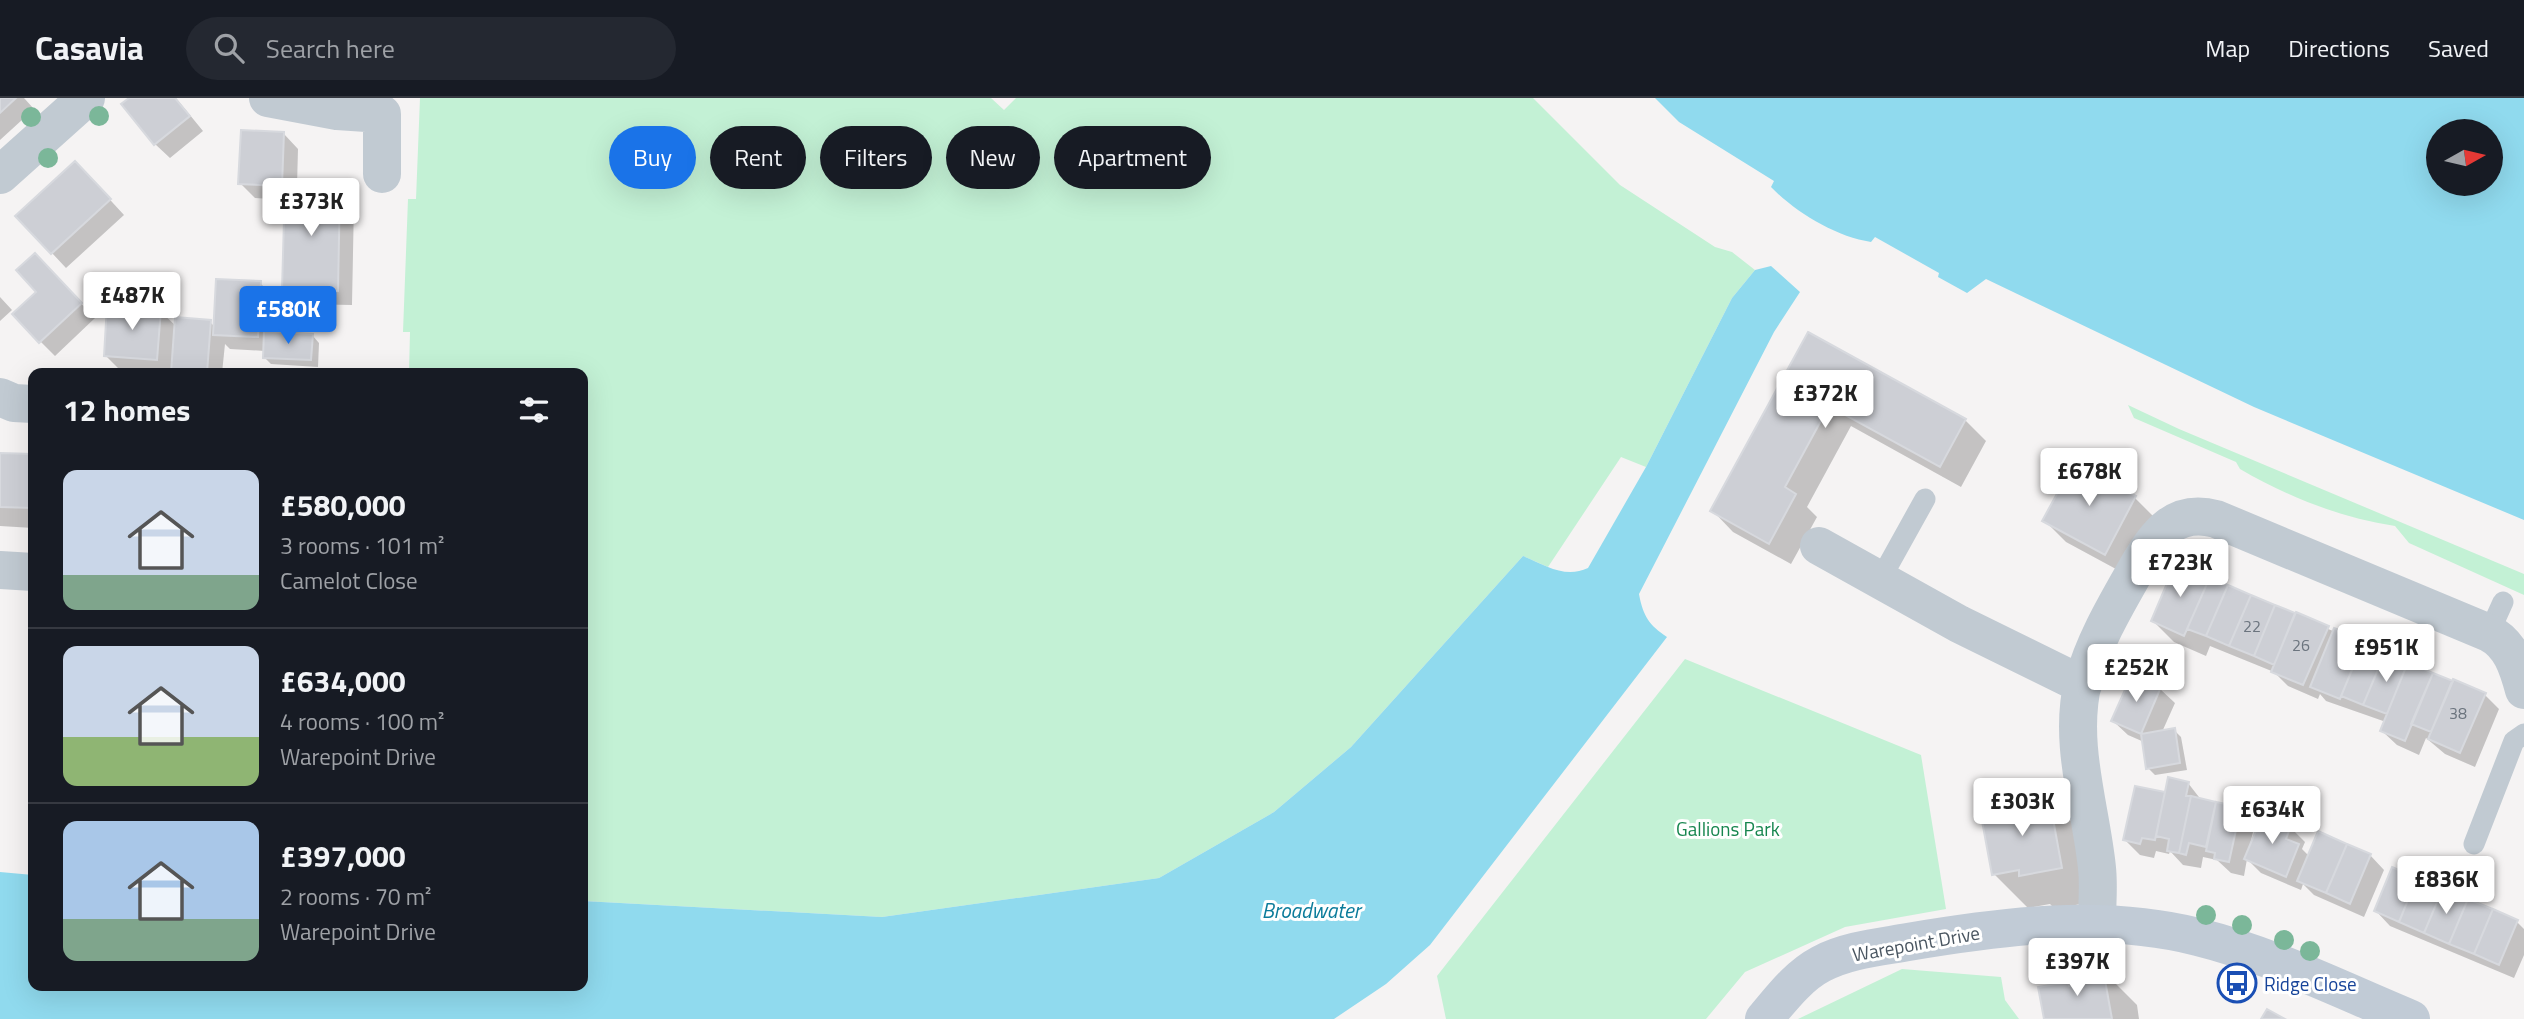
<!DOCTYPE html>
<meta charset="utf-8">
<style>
:root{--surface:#171b24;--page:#242831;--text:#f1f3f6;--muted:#9ea1a6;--line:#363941;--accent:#1a73e8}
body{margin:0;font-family:"Titillium Web",sans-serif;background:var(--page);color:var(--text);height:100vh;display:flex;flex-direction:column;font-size:26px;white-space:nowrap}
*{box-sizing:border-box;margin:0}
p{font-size:23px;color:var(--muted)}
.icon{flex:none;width:38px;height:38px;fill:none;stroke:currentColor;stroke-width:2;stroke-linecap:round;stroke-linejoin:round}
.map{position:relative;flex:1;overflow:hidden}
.details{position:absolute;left:28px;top:270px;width:560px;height:623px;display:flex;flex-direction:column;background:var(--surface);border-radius:14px;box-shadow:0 7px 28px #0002}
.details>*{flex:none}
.guide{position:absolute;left:609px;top:28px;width:665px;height:63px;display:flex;gap:14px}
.needle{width:46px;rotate:82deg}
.tools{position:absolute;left:2426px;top:21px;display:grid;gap:14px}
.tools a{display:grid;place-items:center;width:77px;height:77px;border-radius:50%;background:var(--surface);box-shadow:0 7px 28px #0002;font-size:35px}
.price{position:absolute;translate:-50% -60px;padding:0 16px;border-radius:7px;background:#fff;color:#222;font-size:23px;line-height:46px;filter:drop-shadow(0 2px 4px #0008)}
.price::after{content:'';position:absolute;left:50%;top:42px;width:21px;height:16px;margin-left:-10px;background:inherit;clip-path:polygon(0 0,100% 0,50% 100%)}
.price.current{background:var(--accent);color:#fff}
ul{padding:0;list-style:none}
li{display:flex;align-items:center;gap:21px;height:175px;padding:0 35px}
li+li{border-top:2px solid var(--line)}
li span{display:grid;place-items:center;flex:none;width:196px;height:140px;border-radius:14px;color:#555}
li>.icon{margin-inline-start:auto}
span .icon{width:84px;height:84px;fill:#fffc;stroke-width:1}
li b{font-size:30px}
h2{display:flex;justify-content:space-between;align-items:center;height:84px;padding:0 35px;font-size:30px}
.pill{padding:0 24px;border-radius:32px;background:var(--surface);box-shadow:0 7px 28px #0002;font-size:24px;line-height:63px}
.pill.current{background:var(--accent);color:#fff}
header{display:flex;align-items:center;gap:42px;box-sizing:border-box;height:98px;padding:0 35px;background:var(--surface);border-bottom:2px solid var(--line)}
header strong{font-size:33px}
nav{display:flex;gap:38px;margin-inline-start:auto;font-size:24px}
.search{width:490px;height:63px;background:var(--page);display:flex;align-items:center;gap:18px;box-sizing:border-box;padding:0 24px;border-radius:38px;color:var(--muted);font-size:26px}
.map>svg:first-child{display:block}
</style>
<header>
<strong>Casavia</strong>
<div class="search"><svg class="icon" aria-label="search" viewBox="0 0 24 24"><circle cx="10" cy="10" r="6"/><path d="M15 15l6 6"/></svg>Search here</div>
<nav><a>Map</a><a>Directions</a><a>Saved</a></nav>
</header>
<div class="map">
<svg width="2524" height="921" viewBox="0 0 2524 921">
<rect width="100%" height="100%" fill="#f5f3f3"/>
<path fill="#c3f1d5" d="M420,0H991L1004,12L1016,0H1533L1620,87L1715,149L1732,154L1755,172L1732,200L1646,369L1621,359L1548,469L1523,458L1351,649L1274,714L1159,780L882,819L583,803V275H409L410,234H403L408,101H416Z
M2128,307L2179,331L2524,476V497L2409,445L2395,428C2341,420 2288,399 2240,371L2236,364L2134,320Z
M1685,561L1921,657L1946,811L1845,829L1745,874L1706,921H1446L1437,878Z
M1902,871L2001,879L2005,902L2019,921H1798Z"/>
<path fill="#90daee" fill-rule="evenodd" d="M1655,0H2524V422L2254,309L1986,181L1967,195L1938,179L1939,175L1875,139L1871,144C1836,139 1795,114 1771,89L1774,83L1679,24ZM2438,33H2490V86H2438Z
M1771,168L1800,194L1774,234L1639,496C1643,518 1649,527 1667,539L1430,847L1386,886L1334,921H0V774L33,777V887H583V803L882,819L1159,780L1274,714L1351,649L1523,458C1545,467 1565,481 1588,470L1646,369L1732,200L1755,172Z"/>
<path fill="#0003" d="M0,0H24L34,11L0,42Z
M131,0H176L203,33L170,60L155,46Z
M284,36L298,51L297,88L340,89L354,104L352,207L299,206L284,191L286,102L255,100L240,85Z
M90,80L124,117L66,170L52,155Z
M49,172L95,220L55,258L40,243L38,194Z
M260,185L275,200L273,235L312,237L319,245L318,269L271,266L264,259L265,253L230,251L225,246L222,275L120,272L105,257L160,213L176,228L210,224L215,229Z
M0,199L12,212L0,223Z
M1809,236L1965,322L1986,343L1961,389L1851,328L1807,409L1817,419L1791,466L1733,434L1712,412Z
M0,356L33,357V430L0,428Z
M2103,377L2114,389L2135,400L2156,421L2127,477L2066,444L2045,423Z
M2209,481L2485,597L2499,611L2475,669L2445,656L2426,640L2419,657L2397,647L2382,633L2386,624L2326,603L2320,596L2318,601L2288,588L2274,574L2210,548L2206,558L2174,544L2153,523Z
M2160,591L2175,605L2162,634L2174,632L2181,639L2187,672L2155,677L2148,670L2144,644L2128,637L2113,623Z
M2188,685L2202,703L2240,710L2255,725L2250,747L2290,729L2305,744L2302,751L2309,758L2370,757L2384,772L2364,819L2314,797L2303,786L2301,792L2261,775L2247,761L2244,778L2231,775L2217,762L2203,759L2201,770L2183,767L2170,753L2169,756L2156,753L2154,760L2140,757L2125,742L2166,696Z
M2049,701L2083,735L2096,803L2055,811L2050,806L2028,810L1994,776Z
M2376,813L2517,824L2524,831V857L2514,880L2390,828Z
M2103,873L2137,907L2139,921H2045L2067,886L2071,890Z"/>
<path fill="#cdcfd5" stroke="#d7d9de" stroke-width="2" d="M0,0H16L0,15Z
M129,0H175L190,18L154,47L121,6Z
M241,32L284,34L282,88L238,86Z
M75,63L111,101L51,156L15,118Z
M285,86L340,87L338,193L282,192Z
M35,155L82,205L39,245L12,216L36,194L16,172Z
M216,181L261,183L258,239L213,237Z
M107,207L161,211L157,262L104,258Z
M175,219L211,222L207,275H171Z
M264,233L313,236L311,262L263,260Z
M1808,234L1966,321L1940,369L1829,308L1785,389L1796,396L1769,446L1710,413Z
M0,355L33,356V410L0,409Z
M2076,361L2104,376L2099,385L2104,387L2106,382L2136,398L2105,457L2042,423Z
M2176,464L2210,479L2184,538L2151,523Z
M2210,479L2228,487L2206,538L2187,531Z
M2228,487L2251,497L2229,548L2206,538Z
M2251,497L2275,507L2254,558L2229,548Z
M2275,507L2295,515L2274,567L2254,558Z
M2296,514L2329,528L2303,587L2271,574Z
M2334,530L2364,542L2340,601L2310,589Z
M2363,546L2385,555L2363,607L2341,598Z
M2385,555L2408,564L2387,616L2363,607Z
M2408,564L2433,575L2405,643L2380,633Z
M2433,575L2453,583L2431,634L2411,626Z
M2132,576L2161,589L2141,636L2111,623Z
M2453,581L2486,595L2460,655L2428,641Z
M2175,630L2180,665L2146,671L2141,636Z
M2168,679L2189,684L2186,698H2191L2179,755L2167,753L2169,741L2156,738Z
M2135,688L2165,694L2155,742L2142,740L2140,746L2123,742Z
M2191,698L2216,704L2206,749L2189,745L2186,757L2179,755Z
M2049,699L2062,770L2019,778V772L1992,777L1980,712Z
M2216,704L2241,709L2229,764L2214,761L2215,755L2206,753Z
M2263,716L2291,728L2286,741L2299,746L2286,779L2244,761Z
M2318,733L2347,746L2326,795L2297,783Z
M2347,746L2371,756L2350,806L2326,795Z
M2392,769L2417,780L2399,824L2374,813Z
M2417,780L2443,790L2424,835L2399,824Z
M2443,790L2468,801L2449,846L2424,835Z
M2468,801L2493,811L2474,856L2449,846Z
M2493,811L2518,822L2499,867L2474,856Z
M2103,871L2112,921H2044L2038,889L2068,884L2069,888L2075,887L2074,877Z
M2267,911L2285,921H2261Z"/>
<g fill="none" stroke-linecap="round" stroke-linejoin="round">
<path stroke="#c1cad2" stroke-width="21" d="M1880,482L1925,401
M2489,535L2503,504
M2474,746L2514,643L2524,636"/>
<path stroke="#c1cad2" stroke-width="38" d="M268,0L337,13L382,16V76
M0,77L86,0
M0,299L14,305L33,306
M1819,448L1959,526L2083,587
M0,472L33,474
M2097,824C2097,806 2099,788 2097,770C2091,710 2068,645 2083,584C2094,543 2117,505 2138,468C2157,436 2175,410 2216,421L2489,535C2511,546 2518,570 2524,592"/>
<path stroke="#c1cbd6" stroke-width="38" d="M1764,921C1781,901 1798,878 1821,866C1847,852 1880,849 1908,844C2003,828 2103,815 2198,839C2271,857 2341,892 2411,921"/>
</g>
<g fill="#7bb799">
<circle cx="99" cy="18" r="10"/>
<circle cx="31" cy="19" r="10"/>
<circle cx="48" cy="60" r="10"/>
<circle cx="305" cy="204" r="10"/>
<circle cx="2206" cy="817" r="10"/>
<circle cx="2242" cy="827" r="10"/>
<circle cx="2284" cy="842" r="10"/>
<circle cx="2310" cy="853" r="10"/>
</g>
<defs>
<symbol id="bus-ring" viewBox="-11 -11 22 22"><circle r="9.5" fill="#fff" stroke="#1a4fb4" stroke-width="1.5"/><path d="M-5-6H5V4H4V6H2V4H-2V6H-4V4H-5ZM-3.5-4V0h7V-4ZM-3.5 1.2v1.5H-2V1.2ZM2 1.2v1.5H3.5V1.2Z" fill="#1a4fb4"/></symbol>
</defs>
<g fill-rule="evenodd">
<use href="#bus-ring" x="2215" y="863" width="44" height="44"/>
</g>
<g text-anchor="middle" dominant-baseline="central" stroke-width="6" stroke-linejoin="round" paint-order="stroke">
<g font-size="16" fill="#6b747e">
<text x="2252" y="528">22</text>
<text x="2301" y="547">26</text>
<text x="2458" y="615">38</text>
</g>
<g font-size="19" fill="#17864f" stroke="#fff">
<text x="1728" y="730">Gallions Park</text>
</g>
<g font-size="19" fill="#4a5661" stroke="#fff">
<text transform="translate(1916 845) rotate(-10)">Warepoint Drive</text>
</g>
<g font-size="19" fill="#164399" stroke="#fff" text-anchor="start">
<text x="2264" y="885">Ridge Close</text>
</g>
<g font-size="21" font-style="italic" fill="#0c7c9b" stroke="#fff">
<text x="1311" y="812">Broadwater</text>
</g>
</g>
</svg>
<div class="tools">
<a><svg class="needle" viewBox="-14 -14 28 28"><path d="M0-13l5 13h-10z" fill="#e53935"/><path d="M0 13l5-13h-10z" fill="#9ea1a6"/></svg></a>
</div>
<b class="price" style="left:311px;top:140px">£373K</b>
<b class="price" style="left:132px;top:234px">£487K</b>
<b class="price current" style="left:288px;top:248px">£580K</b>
<b class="price" style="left:1825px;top:332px">£372K</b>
<b class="price" style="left:2089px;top:410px">£678K</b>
<b class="price" style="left:2180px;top:501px">£723K</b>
<b class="price" style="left:2386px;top:586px">£951K</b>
<b class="price" style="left:2136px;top:606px">£252K</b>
<b class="price" style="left:2022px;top:740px">£303K</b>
<b class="price" style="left:2272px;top:748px">£634K</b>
<b class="price" style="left:2446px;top:818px">£836K</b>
<b class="price" style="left:2077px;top:900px">£397K</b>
<div class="guide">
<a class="pill current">Buy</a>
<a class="pill">Rent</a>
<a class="pill">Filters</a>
<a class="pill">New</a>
<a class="pill">Apartment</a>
</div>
<section class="details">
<h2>12 homes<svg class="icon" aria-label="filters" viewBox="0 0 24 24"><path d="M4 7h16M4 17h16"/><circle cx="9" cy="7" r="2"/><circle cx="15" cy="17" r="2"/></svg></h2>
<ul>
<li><span style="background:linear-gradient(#c9d6e8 75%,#7fa58c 0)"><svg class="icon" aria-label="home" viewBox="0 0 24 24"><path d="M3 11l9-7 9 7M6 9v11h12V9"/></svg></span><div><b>£580,000</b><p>3 rooms · 101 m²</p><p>Camelot Close</p></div></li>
<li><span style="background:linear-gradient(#c9d6e8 65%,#8fb573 0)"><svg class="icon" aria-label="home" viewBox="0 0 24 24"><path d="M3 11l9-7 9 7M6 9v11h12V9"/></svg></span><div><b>£634,000</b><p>4 rooms · 100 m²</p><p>Warepoint Drive</p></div></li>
<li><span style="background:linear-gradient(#a9c7e8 70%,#7fa58c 0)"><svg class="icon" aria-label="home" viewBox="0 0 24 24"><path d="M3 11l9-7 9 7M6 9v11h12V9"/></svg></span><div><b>£397,000</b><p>2 rooms · 70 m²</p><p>Warepoint Drive</p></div></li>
</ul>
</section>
</div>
